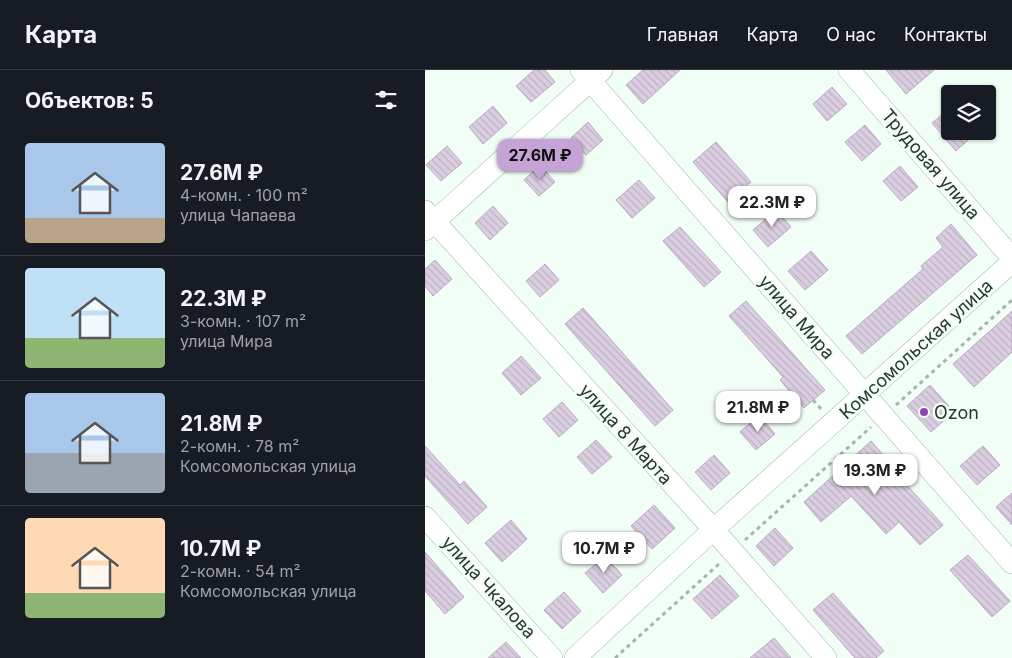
<!DOCTYPE html>
<html lang="ru">
<meta charset="utf-8">
<style>
:root{--surface:#171b24;--page:#20242c;--text:#f1f3f6;--muted:#9ea1a6;--line:#363941;--accent:#c6a3d6}
body{margin:0;font-family:Inter,sans-serif;background:var(--page);color:var(--text);height:100vh;display:flex;flex-direction:column;font-size:19px;white-space:nowrap}
*{box-sizing:border-box;margin:0}
p{font-size:16px;color:var(--muted)}
.icon{flex:none;width:28px;height:28px;fill:none;stroke:currentColor;stroke-width:2;stroke-linecap:round;stroke-linejoin:round}
.map{position:relative;flex:1;overflow:hidden}
.drawer{display:flex;flex-direction:column;background:var(--surface);width:425px}
.drawer>*{flex:none}
.buttons{position:absolute;left:516px;top:15px;display:grid;gap:10px}
.buttons a{display:grid;place-items:center;width:55px;height:55px;border-radius:5px;background:var(--surface);box-shadow:0 1px 4px #0004;font-size:25px}
.price{position:absolute;translate:-50% -42px;padding:0 11px;border-radius:10px;background:#fff;color:#222;font-size:16px;line-height:32px;filter:drop-shadow(0 1px 2px #0008)}
.price::after{content:'';position:absolute;left:50%;top:30px;width:15px;height:11px;margin-left:-8px;background:inherit;clip-path:polygon(0 0,100% 0,50% 100%)}
.price.on{background:var(--accent);color:#111}
ul{padding:0;list-style:none}
li{display:flex;align-items:center;gap:15px;height:125px;padding:0 25px}
li+li{border-top:1px solid var(--line)}
li span{display:grid;place-items:center;flex:none;width:140px;height:100px;border-radius:5px;color:#555}
li>.icon{margin-inline-start:auto}
span .icon{width:60px;height:60px;fill:#fffc;stroke-width:1}
li b{font-size:21px}
h2{display:flex;justify-content:space-between;align-items:center;height:60px;padding:0 25px;font-size:21px}
header{display:flex;align-items:center;gap:30px;box-sizing:border-box;height:70px;padding:0 25px;background:var(--surface);border-bottom:1px solid var(--line)}
header strong{font-size:24px}
nav{display:flex;gap:28px;margin-inline-start:auto;font-size:18px}
main{display:flex;flex:1;min-height:0}
.map>svg:first-child{display:block}
</style>
<header>
<strong>Карта</strong>
<nav><a>Главная</a><a>Карта</a><a>О нас</a><a>Контакты</a></nav>
</header>
<main>
<section class="drawer">
<h2>Объектов: 5<svg class="icon" aria-label="filters" viewBox="0 0 24 24"><path d="M4 7h16M4 17h16"/><circle cx="9" cy="7" r="2"/><circle cx="15" cy="17" r="2"/></svg></h2>
<ul>
<li><span style="background:linear-gradient(#a9c7e8 75%,#b9a48a 0)"><svg class="icon" aria-label="home" viewBox="0 0 24 24"><path d="M3 11l9-7 9 7M6 9v11h12V9"/></svg></span><div><b>27.6M ₽</b><p>4-комн. · 100 m²</p><p>улица Чапаева</p></div></li>
<li><span style="background:linear-gradient(#bfe0f5 70%,#8fb573 0)"><svg class="icon" aria-label="home" viewBox="0 0 24 24"><path d="M3 11l9-7 9 7M6 9v11h12V9"/></svg></span><div><b>22.3M ₽</b><p>3-комн. · 107 m²</p><p>улица Мира</p></div></li>
<li><span style="background:linear-gradient(#a9c7e8 60%,#9aa5b1 0)"><svg class="icon" aria-label="home" viewBox="0 0 24 24"><path d="M3 11l9-7 9 7M6 9v11h12V9"/></svg></span><div><b>21.8M ₽</b><p>2-комн. · 78 m²</p><p>Комсомольская улица</p></div></li>
<li><span style="background:linear-gradient(#ffd9b3 75%,#8fb573 0)"><svg class="icon" aria-label="home" viewBox="0 0 24 24"><path d="M3 11l9-7 9 7M6 9v11h12V9"/></svg></span><div><b>10.7M ₽</b><p>2-комн. · 54 m²</p><p>Комсомольская улица</p></div></li>
</ul>
</section>
<div class="map">
<svg width="587" height="588" viewBox="0 0 587 588">
<defs>
<pattern id="building-back-hatch" width="6" height="6" patternUnits="userSpaceOnUse" patternTransform="scale(1.25)"><rect width="6" height="6" fill="#dccee2"/><path d="M-1 5l2 2M0 0l6 6M5-1l2 2" fill="none" stroke="#bdb2c2"/></pattern>
</defs>
<rect width="100%" height="100%" fill="#f0fef6"/>
<path fill="url(#building-back-hatch)" stroke="#b9acc0" d="M109,0H120L130,12L106,32L91,16Z
M218,0H255L218,34L201,15Z
M461,0H509L481,24Z
M407,17L422,34L402,51L388,34Z
M68,36L82,53L58,74L44,57Z
M525,38V61H553L531,81L507,53Z
M163,52L178,70L161,85L146,68Z
M440,55L456,74L437,91L420,72Z
M291,72L326,112L303,132L268,92Z
M22,76L37,93L16,111L1,95Z
M115,95L130,112L114,126L99,110Z
M475,96L493,117L476,131L458,111Z
M214,110L230,128L207,148L191,130Z
M68,136L83,153L65,170L50,153Z
M351,140L366,157L343,177L328,160Z
M526,154L552,185L437,284L421,266L498,199L496,196L518,177L511,168Z
M255,157L296,202L279,217L238,171Z
M386,181L403,200L380,220L363,201Z
M10,190L27,209L8,226L0,216V199Z
M120,194L134,210L115,227L101,211Z
M321,231L400,320L379,338L355,310L358,307L304,246Z
M158,238L248,340L230,356L140,254Z
M587,241V282L549,317L528,294Z
M96,286L116,308L96,325L77,303Z
M505,315L529,342L506,362L482,336Z
M137,332L153,350L134,367L118,349Z
M334,345L350,364L331,380L315,362Z
M171,370L187,387L167,404L152,387Z
M446,371L461,388L459,390L518,455L495,475L474,452L461,464L426,426L396,452L379,432Z
M0,376L35,415L39,411L62,437L43,454L0,406Z
M558,376L575,395L552,415L535,396Z
M289,385L305,403L286,420L270,402Z
M587,423V455L571,437Z
M229,435L250,458L227,479L206,456Z
M86,450L102,469L77,492L60,473Z
M350,458L368,478L349,496L331,476Z
M0,482L39,527L20,544L0,521Z
M543,485L585,531L567,547L525,500Z
M180,486L197,505L178,523L160,503Z
M295,505L314,526L287,549L268,529Z
M139,522L156,541L137,559L119,540Z
M408,523L459,581L451,588H430L388,540Z
M349,568L366,588H325Z
M81,572L96,588H63Z"/>
<g fill="none" stroke-linecap="round" stroke-linejoin="round">
<defs>
<path id="minor" d="M156,0L587,493
M424,0L587,188
M0,141L280,450L401,588
M0,160L177,0
M0,447L127,588
M150,588L288,460L587,192"/>
</defs>
<use href="#minor" stroke="#a1b8ac" stroke-width="22"/>
<path stroke="#a7b3ac" stroke-width="3" stroke-dasharray="4 4" stroke-linecap="butt" d="M388,330L396,339
M471,335L587,230
M320,470L446,357
M190,588L295,493"/>
<use href="#minor" stroke="#fff" stroke-width="21"/>
</g>
<circle fill="#9141b0" stroke="#f0fef6" stroke-width="2" cx="499" cy="342" r="5"/>
<g text-anchor="middle" dominant-baseline="central" stroke-width="5" stroke-linejoin="round" paint-order="stroke">
<g font-size="18" fill="#2c3631" stroke="#f0fef6">
<text transform="translate(506 94) rotate(49)">Трудовая улица</text>
<text transform="translate(372 247) rotate(49)">улица Мира</text>
<text transform="translate(491 279) rotate(-42)">Комсомольская улица</text>
<text transform="translate(201 364) rotate(48)">улица 8 Марта</text>
<text transform="translate(64 517) rotate(48)">улица Чкалова</text>
</g>
<g font-size="18" fill="#2c3631" stroke="#f0fef6" text-anchor="start">
<text x="509" y="342">Ozon</text>
</g>
</g>
</svg>
<div class="buttons">
<a><svg class="icon" aria-label="layers" viewBox="0 0 24 24"><path d="M12 4l9 5-9 5-9-5zM3 14l9 5 9-5"/></svg></a>
</div>
<b class="price on" style="left:115px;top:111px">27.6M ₽</b>
<b class="price" style="left:347px;top:158px">22.3M ₽</b>
<b class="price" style="left:333px;top:363px">21.8M ₽</b>
<b class="price" style="left:450px;top:426px">19.3M ₽</b>
<b class="price" style="left:179px;top:504px">10.7M ₽</b>
</div>
</main>
